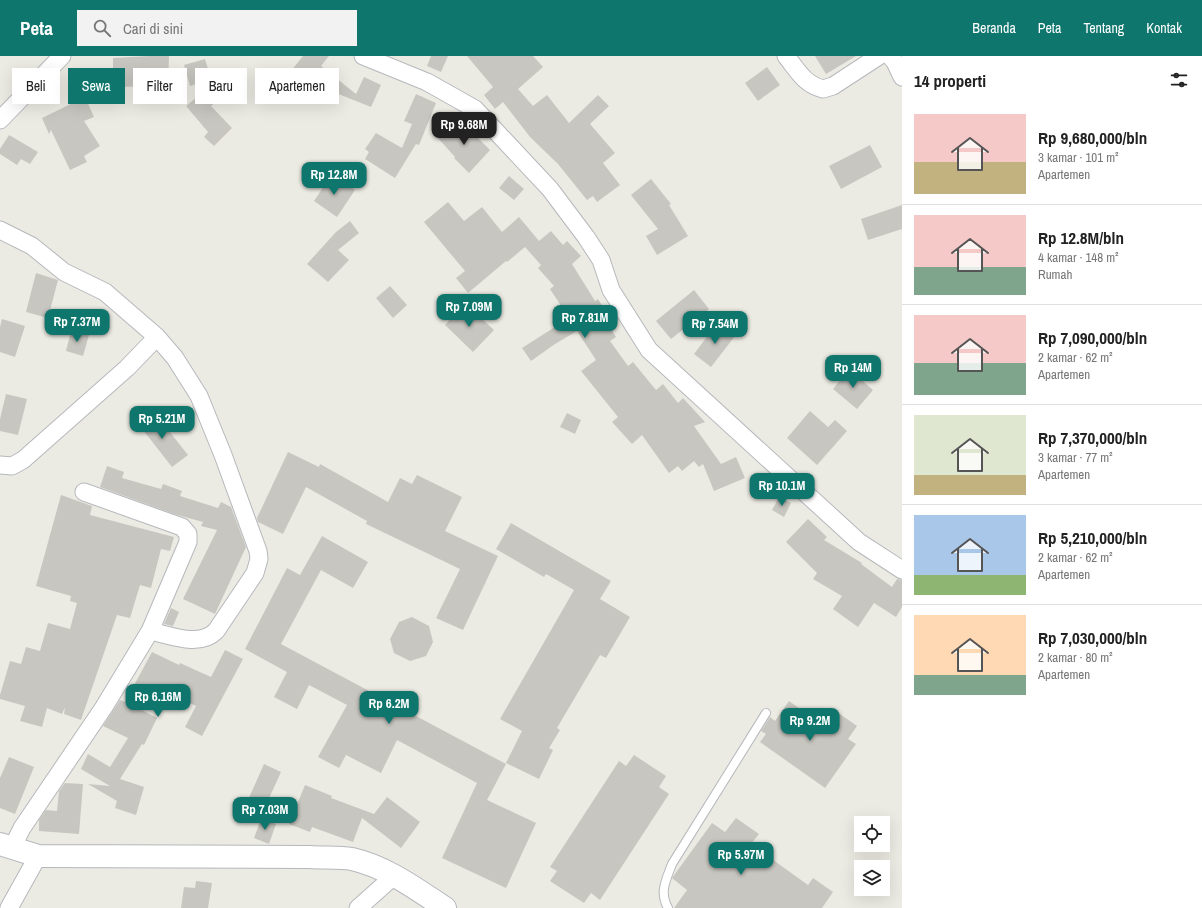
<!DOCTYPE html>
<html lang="id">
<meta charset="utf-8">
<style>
:root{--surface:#fff;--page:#f2f2f2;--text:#222;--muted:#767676;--line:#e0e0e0;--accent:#0f766e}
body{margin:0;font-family:"Archivo Narrow",sans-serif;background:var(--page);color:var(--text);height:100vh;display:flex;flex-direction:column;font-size:15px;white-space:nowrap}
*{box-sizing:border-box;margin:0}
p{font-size:13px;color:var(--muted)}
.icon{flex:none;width:22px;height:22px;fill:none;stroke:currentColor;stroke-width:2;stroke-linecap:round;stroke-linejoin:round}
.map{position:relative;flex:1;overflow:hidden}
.panel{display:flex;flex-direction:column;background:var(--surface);width:300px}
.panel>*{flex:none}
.guide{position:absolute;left:12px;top:12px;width:380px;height:36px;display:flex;gap:8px}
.controls{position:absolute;left:854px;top:760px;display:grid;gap:8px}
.controls a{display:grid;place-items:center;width:36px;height:36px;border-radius:0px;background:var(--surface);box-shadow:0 4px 16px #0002;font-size:20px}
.price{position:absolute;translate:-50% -34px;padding:0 9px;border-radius:8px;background:var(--accent);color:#fff;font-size:13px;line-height:26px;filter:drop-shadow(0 1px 2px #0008)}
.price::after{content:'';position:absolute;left:50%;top:24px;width:12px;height:9px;margin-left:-6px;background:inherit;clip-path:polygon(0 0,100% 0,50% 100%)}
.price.selected{background:#222;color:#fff}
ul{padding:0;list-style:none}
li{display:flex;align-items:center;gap:12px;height:100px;padding:0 12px}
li+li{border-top:1px solid var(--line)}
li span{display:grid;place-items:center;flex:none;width:112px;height:80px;border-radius:0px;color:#555}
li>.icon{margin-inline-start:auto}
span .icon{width:48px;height:48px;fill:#fffc;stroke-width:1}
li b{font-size:17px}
h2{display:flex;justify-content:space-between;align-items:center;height:48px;padding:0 12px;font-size:17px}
.chip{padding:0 14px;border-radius:0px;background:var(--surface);box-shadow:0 4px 16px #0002;font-size:14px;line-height:36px}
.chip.selected{background:var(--accent);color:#fff}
header{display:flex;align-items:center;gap:24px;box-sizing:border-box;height:56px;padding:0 20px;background:var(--accent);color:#fff}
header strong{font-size:19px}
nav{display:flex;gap:22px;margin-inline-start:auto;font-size:14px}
.search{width:280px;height:36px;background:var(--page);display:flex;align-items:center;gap:10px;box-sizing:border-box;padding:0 14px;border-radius:0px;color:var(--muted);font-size:15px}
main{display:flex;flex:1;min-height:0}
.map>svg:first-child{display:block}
</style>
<header>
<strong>Peta</strong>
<div class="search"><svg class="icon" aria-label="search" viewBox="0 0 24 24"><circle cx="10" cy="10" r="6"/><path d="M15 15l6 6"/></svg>Cari di sini</div>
<nav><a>Beranda</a><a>Peta</a><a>Tentang</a><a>Kontak</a></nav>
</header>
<main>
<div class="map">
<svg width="902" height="852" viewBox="0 0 902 852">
<rect width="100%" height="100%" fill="#ecebe3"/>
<path fill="#c7c6c0" d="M149,0H169L168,34H148V30L119,31V20H113V2Z
M303,0H329L321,10L356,38L364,21L381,29L371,51L321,31L314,46L301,35L294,45L278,31Z
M431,0H448L441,16L427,10Z
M467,0H533L543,11L518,33L533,50L547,39L569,67L598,39L609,50L590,68L615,97L603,107L620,129L597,146L593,140L587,144L558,108L530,81L503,46L495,53L484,39L493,31Z
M815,0H856L826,18Z
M205,3L211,23L190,30L184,9Z
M767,11L780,29L758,45L745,27Z
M206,34L216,46L211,50L232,72L214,90L204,81L208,76L186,50Z
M416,38L436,47L419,89L416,88L395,122L365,103L369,96L365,93L376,77L402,92L412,68L404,65Z
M85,41L94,61L84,65L100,90L84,100L87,106L70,114L51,74L49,78L42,62Z
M456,64L472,82L475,79L490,94L469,117L454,102L455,101L437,81Z
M9,79L38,96L30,108L21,103L17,109L0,98V93Z
M870,89L882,111L841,133L829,110Z
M332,118L355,134L337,161L314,145Z
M509,120L524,133L514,144L499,132Z
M651,123L671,148L669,149L688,180L657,199L646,180L658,173L631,139Z
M448,146L464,165L482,151L502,176L519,161L539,185L551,175L563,189L567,185L581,200L572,208L595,245L598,243L613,267L609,270L616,281L610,285L628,310L633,306L656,334L663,328L678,347L683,342L705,366L694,370L721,408L736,401L745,422L714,435L703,408L699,411L694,405L682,415L678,410L669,417L642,379L632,388L612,366L618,361L581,315L596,304L577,275L555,288L531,305L522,292L569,262L550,233L554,230L538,212L541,209L525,191L507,206L506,205L468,237L456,222L465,215L424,166Z
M902,149V173L868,184L861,163Z
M350,165L359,177L338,194L349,204L328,226L307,208L336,176Z
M36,217L58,224L48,262L26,256Z
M390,230L407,249L393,262L376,242Z
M694,234L709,253L671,283L656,265Z
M465,247L494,274L473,296L445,269Z
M2,263L25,270L15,301L0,296V271Z
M718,266L735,280L711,311L694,298Z
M71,275L89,279L83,300L66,295Z
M849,313L873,334L857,353L833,333Z
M6,338L27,343L18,379L0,375V363Z
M148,355L161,372L165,370L188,399L172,411L136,365Z
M810,355L828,371L835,364L847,375L817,409L787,382Z
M567,357L581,364L575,378L560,371Z
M288,396L319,411L320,408L388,446L400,422L412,428L417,419L462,441L445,475L498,500L463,574L436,562L460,513L366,468L367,465L306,431L283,478L258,466L257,462Z
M107,410L124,416L122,422L161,433L163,428L182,435L180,440L218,452L221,446L231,451L246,491L215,558L183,543L217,474L201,470L203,466L174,458L100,431Z
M61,439L92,450L90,459L174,481L170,495L161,493L151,532L140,529L130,562L117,559L81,664L64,658L65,651L62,658L47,652L42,671L20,665L25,650L0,643V639L10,605L21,608L26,591L40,595L48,567L70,573L77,547L70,545L71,540L36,530Z
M779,441L791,447L784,461L772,454Z
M808,463L827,481L824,484L862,507L861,508L892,531L897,523L902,524V551L896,561L874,547L858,571L833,553L842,540L813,523L817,517L786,486Z
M511,467L611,525L600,543L630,561L606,602L600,599L557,672L560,674L549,692L553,694L539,723L506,707L522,675L500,663L574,534L546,518L544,521L496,493Z
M322,480L368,506L353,532L321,514L281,588L506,708L487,744L536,767L506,832L442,802L477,727L397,684L381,717L346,699L339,712L318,701L347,649L309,629L297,653L274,641L287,616L245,593L287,512L300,519Z
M171,552L179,556L173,570L164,568Z
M412,561L429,570L433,586L426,600L410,605L394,597L390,583L399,566Z
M225,594L243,603L202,680L185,671L196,650L152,630L140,653L157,662L144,689L142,688L120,723L144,731L136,759L115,752L117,745L88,728L110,730L81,713L88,698L110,711L128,682L103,670L120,644L125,646L152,596L179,609L180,607L211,621Z
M789,645L823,669L834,654L857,670L848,683L856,688L825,732L760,686L766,678L761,675L770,661L775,665Z
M634,699L666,720L659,731L669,738L600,844L591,837L584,847L550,825L557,815L550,811L619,705L626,710Z
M9,701L34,711L15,758L0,752V722Z
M264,708L281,716L261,760L244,753Z
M65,727L83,728L79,778L39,775V764L46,754L57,755L59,735Z
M305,729L332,740L331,742L374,758L387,741L420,766L401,792L362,762L353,786L312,771L310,776L289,768Z
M736,762L759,778L751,788L808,829L813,822L833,836L822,852H674L687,834L672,822L712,767L725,776Z
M261,763L276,768L269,788L254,782Z
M196,825L212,827L208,852H181L184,831L195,832Z"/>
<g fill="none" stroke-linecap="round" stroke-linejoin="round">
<defs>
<path id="lane" d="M668,852C659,836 666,824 672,808L766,657"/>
<path id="street" d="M363,0L427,26L475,53L550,133L586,181L601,204L611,234L649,294L859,486L902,514
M786,0C798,15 804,28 823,33L833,30L879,0
M890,0L895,6L902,21
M0,64L62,0
M0,174L32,190L64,216L105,236L157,281L175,302L199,340L223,399L258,495L259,503L255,517L216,575C199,592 170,579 150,575
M0,409L12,410L23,404L127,312L157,281
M12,792L22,772L104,651L150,575L188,486V478L182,471L84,436
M9,852L38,800
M358,852L394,820"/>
<path id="secondary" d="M0,788L38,800L309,801C323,802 339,801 352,803C387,811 416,833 445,852"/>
</defs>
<use href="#lane" stroke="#b5b8bc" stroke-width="10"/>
<use href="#street" stroke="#b5b8bc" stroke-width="19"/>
<use href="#secondary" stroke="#b4b7bc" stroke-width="24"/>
<use href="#lane" stroke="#fff" stroke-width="8"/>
<use href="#street" stroke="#fff" stroke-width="17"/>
<use href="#secondary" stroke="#fff" stroke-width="22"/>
</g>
</svg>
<div class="controls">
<a><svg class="icon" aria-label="locate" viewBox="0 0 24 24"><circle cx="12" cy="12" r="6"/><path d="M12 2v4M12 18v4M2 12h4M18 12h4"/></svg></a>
<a><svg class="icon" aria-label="layers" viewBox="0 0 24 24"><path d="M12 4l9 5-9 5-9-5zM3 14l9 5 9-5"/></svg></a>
</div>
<b class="price selected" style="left:464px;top:90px">Rp 9.68M</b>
<b class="price" style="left:334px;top:140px">Rp 12.8M</b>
<b class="price" style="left:469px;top:272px">Rp 7.09M</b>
<b class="price" style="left:585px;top:283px">Rp 7.81M</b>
<b class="price" style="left:77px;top:287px">Rp 7.37M</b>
<b class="price" style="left:715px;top:289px">Rp 7.54M</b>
<b class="price" style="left:853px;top:333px">Rp 14M</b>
<b class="price" style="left:162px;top:384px">Rp 5.21M</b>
<b class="price" style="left:782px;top:451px">Rp 10.1M</b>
<b class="price" style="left:158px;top:662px">Rp 6.16M</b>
<b class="price" style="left:389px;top:669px">Rp 6.2M</b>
<b class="price" style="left:810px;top:686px">Rp 9.2M</b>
<b class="price" style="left:265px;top:775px">Rp 7.03M</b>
<b class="price" style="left:741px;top:820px">Rp 5.97M</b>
<div class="guide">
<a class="chip">Beli</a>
<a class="chip selected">Sewa</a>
<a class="chip">Filter</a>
<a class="chip">Baru</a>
<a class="chip">Apartemen</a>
</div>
</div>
<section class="panel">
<h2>14 properti<svg class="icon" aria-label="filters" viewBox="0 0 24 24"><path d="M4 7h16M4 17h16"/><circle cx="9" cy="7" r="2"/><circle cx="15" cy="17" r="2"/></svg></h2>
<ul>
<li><span style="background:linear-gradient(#f6c9c9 60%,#c2b280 0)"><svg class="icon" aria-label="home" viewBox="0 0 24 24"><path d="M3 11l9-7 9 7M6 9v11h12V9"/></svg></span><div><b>Rp 9,680,000/bln</b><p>3 kamar · 101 m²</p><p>Apartemen</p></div></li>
<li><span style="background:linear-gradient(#f6c9c9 65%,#7fa58c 0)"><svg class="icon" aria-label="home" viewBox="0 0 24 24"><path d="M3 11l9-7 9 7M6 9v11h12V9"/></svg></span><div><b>Rp 12.8M/bln</b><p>4 kamar · 148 m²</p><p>Rumah</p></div></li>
<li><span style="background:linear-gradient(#f6c9c9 60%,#7fa58c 0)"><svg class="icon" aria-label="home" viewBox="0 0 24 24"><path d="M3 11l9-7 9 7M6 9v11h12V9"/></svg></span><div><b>Rp 7,090,000/bln</b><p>2 kamar · 62 m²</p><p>Apartemen</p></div></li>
<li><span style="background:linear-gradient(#dfe7d0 75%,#c2b280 0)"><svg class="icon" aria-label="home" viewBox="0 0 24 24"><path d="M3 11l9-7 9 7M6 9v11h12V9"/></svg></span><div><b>Rp 7,370,000/bln</b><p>3 kamar · 77 m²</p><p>Apartemen</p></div></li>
<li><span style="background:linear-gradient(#a9c7e8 75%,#8fb573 0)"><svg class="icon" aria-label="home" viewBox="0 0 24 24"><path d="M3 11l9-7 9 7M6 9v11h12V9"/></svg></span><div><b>Rp 5,210,000/bln</b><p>2 kamar · 62 m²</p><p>Apartemen</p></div></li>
<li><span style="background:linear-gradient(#ffd9b3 75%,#7fa58c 0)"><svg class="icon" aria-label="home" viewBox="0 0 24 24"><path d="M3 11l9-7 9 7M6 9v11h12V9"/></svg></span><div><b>Rp 7,030,000/bln</b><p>2 kamar · 80 m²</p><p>Apartemen</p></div></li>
</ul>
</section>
</main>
